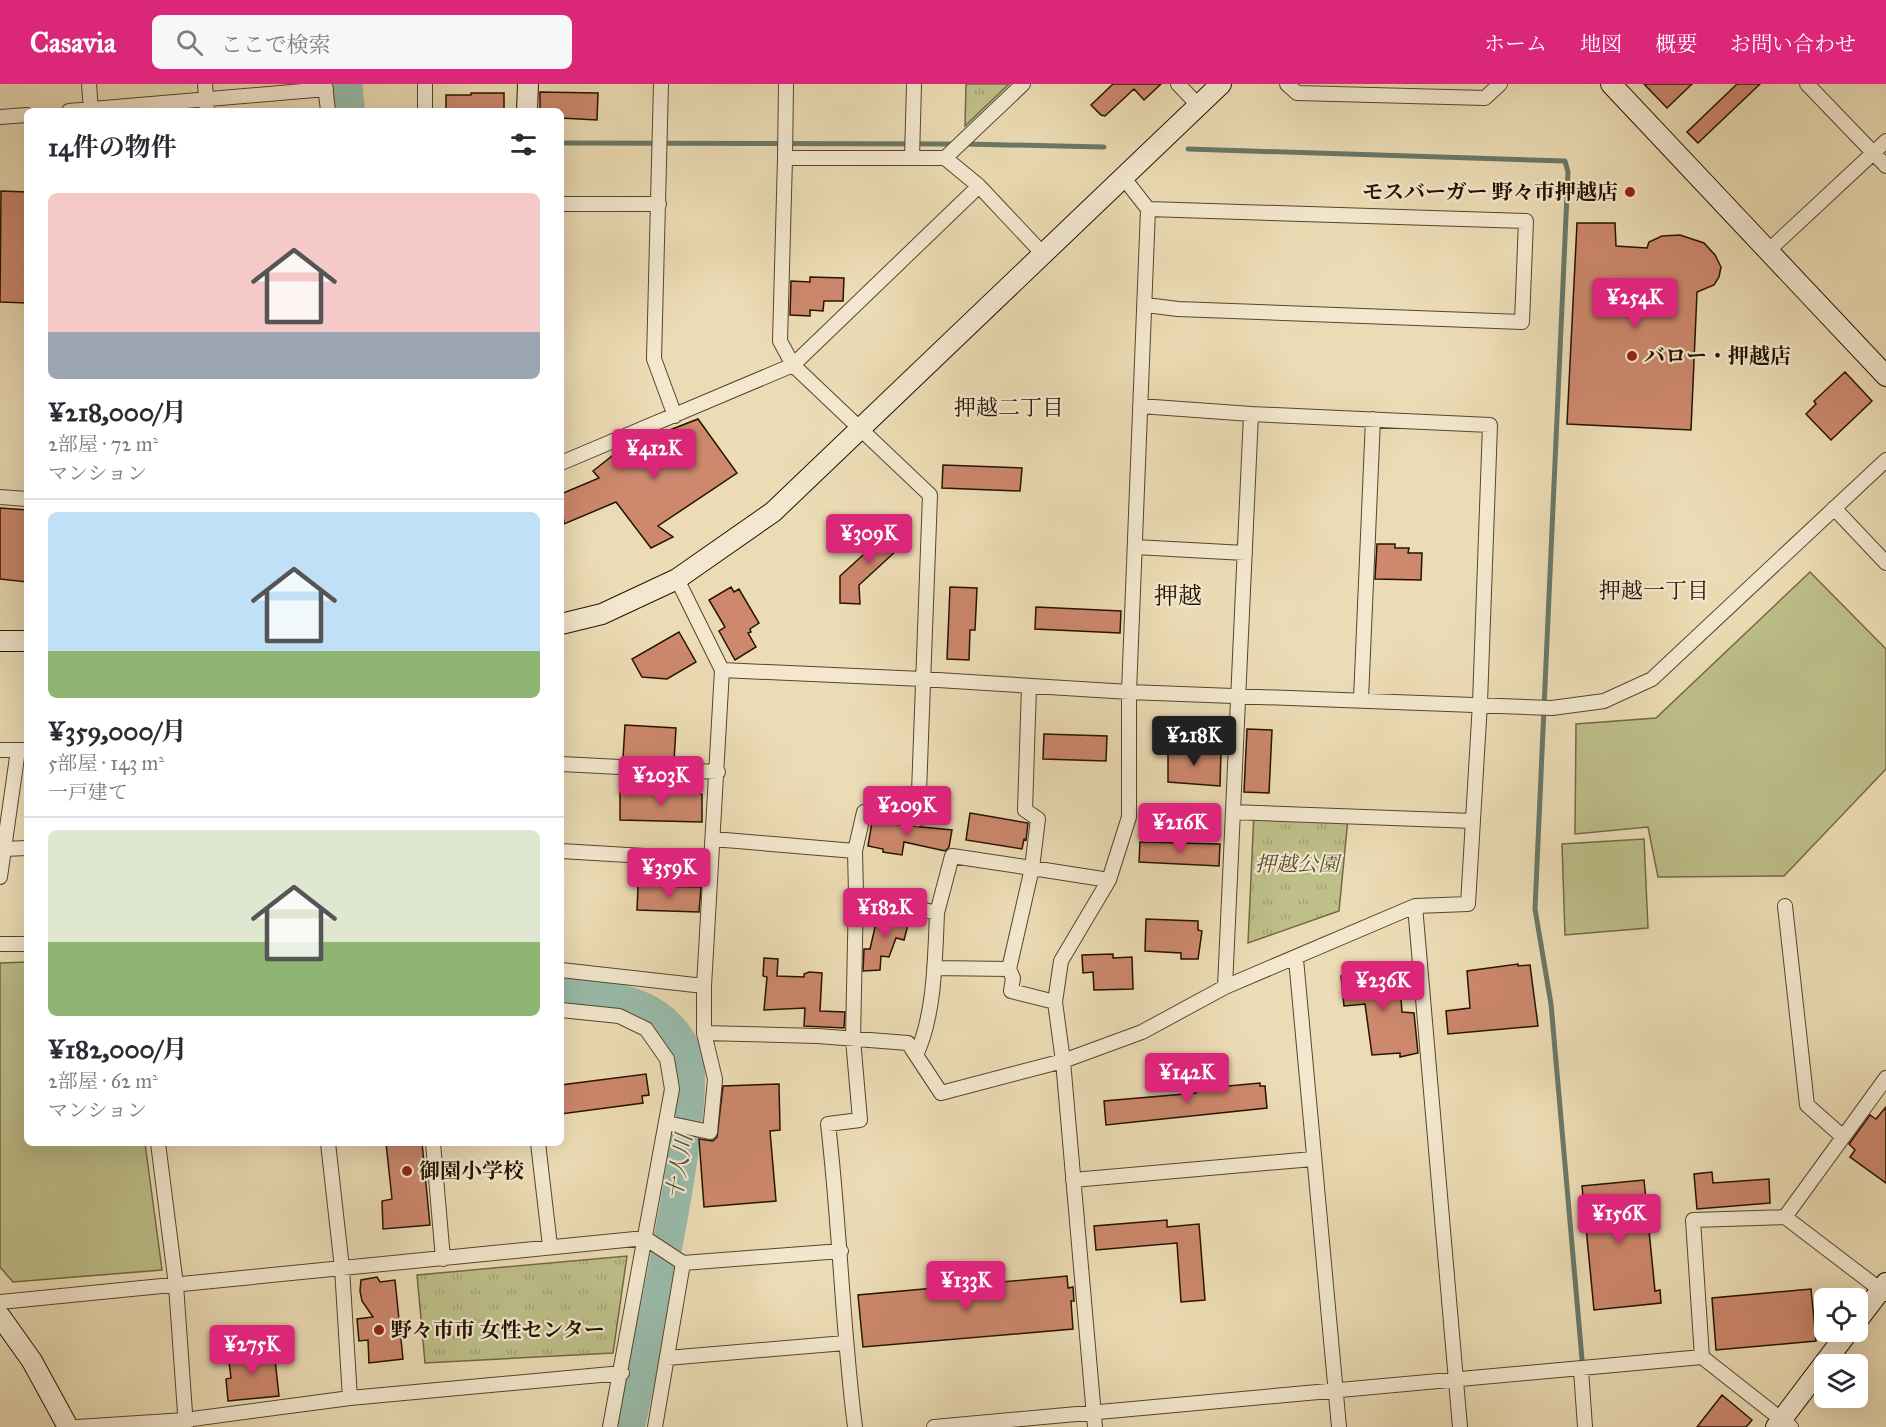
<!DOCTYPE html>
<html lang="ja">
<meta charset="utf-8">
<style>
:root{--surface:#fff;--page:#f7f7f7;--text:#2b2b33;--muted:#7c7c81;--line:#e1e1e2;--accent:#db2777}
body{margin:0;font-family:"IM FELL Great Primer","Noto Serif JP",serif;background:var(--page);color:var(--text);height:100vh;display:flex;flex-direction:column;font-size:22px;white-space:nowrap}
*{box-sizing:border-box;margin:0}
p{font-size:20px;color:var(--muted)}
.icon{flex:none;width:33px;height:33px;fill:none;stroke:currentColor;stroke-width:2;stroke-linecap:round;stroke-linejoin:round}
.map{position:relative;flex:1;overflow:hidden}
.details{position:absolute;left:24px;top:24px;width:540px;height:1038px;display:flex;flex-direction:column;background:var(--surface);border-radius:9px;box-shadow:0 6px 24px #0002}
.details>*{flex:none}
.fabs{position:absolute;left:1814px;top:1204px;display:grid;gap:12px}
.fabs a{display:grid;place-items:center;width:54px;height:54px;border-radius:9px;background:var(--surface);box-shadow:0 6px 24px #0002;font-size:30px}
.price{position:absolute;translate:-50% -51px;padding:0 14px;border-radius:6px;background:var(--accent);color:#fff;font-size:20px;line-height:39px;filter:drop-shadow(0 2px 3px #0008)}
.price::after{content:'';position:absolute;left:50%;top:36px;width:18px;height:14px;margin-left:-9px;background:inherit;clip-path:polygon(0 0,100% 0,50% 100%)}
.price.selected{background:#222;color:#fff}
ul{padding:0;list-style:none}
li{display:grid;align-content:center;gap:12px;height:318px;padding:0 24px}
li+li{border-top:2px solid var(--line)}
li span{display:grid;place-items:center;height:186px;border-radius:9px;color:#555}
li>.icon{margin-inline-start:auto}
span .icon{width:108px;height:108px;fill:#fffc;stroke-width:1}
li b{font-size:26px}
h2{display:flex;justify-content:space-between;align-items:center;height:72px;padding:0 24px;font-size:26px}
header{display:flex;align-items:center;gap:36px;box-sizing:border-box;height:84px;padding:0 30px;background:var(--accent);color:#fff}
header strong{font-size:28px}
nav{display:flex;gap:33px;margin-inline-start:auto;font-size:21px}
.search{width:420px;height:54px;background:var(--page);display:flex;align-items:center;gap:15px;box-sizing:border-box;padding:0 21px;border-radius:9px;color:var(--muted);font-size:22px}
.map>svg:first-child{display:block}
</style>
<header>
<strong>Casavia</strong>
<div class="search"><svg class="icon" aria-label="search" viewBox="0 0 24 24"><circle cx="10" cy="10" r="6"/><path d="M15 15l6 6"/></svg>ここで検索</div>
<nav><a>ホーム</a><a>地図</a><a>概要</a><a>お問い合わせ</a></nav>
</header>
<div class="map">
<svg width="1886" height="1343" viewBox="0 0 1886 1343">
<defs>
<pattern id="grass-tufts" width="24" height="20" patternUnits="userSpaceOnUse" patternTransform="scale(1.5)"><rect width="24" height="20" fill="#bebf89"/><path d="M3 7l-1-3M5 7V3M7 7l1-3M15 17l-1-3M17 17v-4M19 17l1-3" fill="none" stroke="#a3a374"/></pattern>
</defs>
<rect width="100%" height="100%" fill="#ecdcb5"/>
<filter id="stains"><feTurbulence type="fractalNoise" baseFrequency=".00333" numOctaves="4"/><feColorMatrix values="0 0 0 0 .2 0 0 0 0 .09 0 0 0 0 .02 0 0 0 .5 -.17"/></filter>
<radialGradient id="worn" r=".72"><stop offset=".6" stop-color="#630" stop-opacity="0"/><stop offset="1" stop-color="#630" stop-opacity=".3"/></radialGradient>
<path fill="url(#grass-tufts)" stroke="#716944" stroke-width="1.5" d="M966,0H1009L965,42Z
M1254,728L1348,734L1339,827L1248,859Z
M627,1172L613,1269L425,1279L417,1191Z"/>
<path fill="#bebf89" stroke="#716944" stroke-width="1.5" d="M1810,488L1886,565V685L1784,792L1658,793L1648,743L1575,750L1576,640L1656,634Z
M1644,755L1648,844L1565,851L1562,760Z
M27,878V1059H145L162,1186L13,1198L0,1183V879Z"/>
<g fill="none" stroke-linecap="round" stroke-linejoin="round">
<path stroke="#6a7867" stroke-width="5" d="M561,59L955,60
M965,60L1104,63
M1188,65L1565,77L1568,88L1535,825L1551,920L1582,1275"/>
<path stroke="#99bcac" stroke-width="30" d="M347,0L350,27
M561,908C613,913 659,913 686,965C707,1004 642,1284 630,1343"/>
</g>
<path fill="#cd886d" stroke="#241300" stroke-width="1.5" d="M1113,0H1161L1144,16L1134,5L1105,32L1101,31L1091,21Z
M1644,0H1692L1667,24Z
M1737,0H1760L1698,59L1687,48Z
M540,8L598,9L597,36L561,34V27H540Z
M471,9H504V27H446V11H471Z
M1,107L27,108V219L0,218Z
M1577,139H1615L1616,162L1647,164L1649,158L1662,152L1680,151L1704,159L1715,171L1721,183L1719,193L1714,201L1697,208L1691,346L1567,340Z
M810,193L844,194L843,217H824L823,227L810,226V232L790,231L791,197L810,198Z
M1845,288L1872,317L1831,356L1806,330L1816,320L1814,317Z
M698,335L737,389L658,442L673,453L651,464L616,418L564,440L561,410L599,394L593,387L621,365Z
M943,381L1022,384L1020,407L942,404Z
M0,424L27,426V498L0,495Z
M896,441L909,455L859,501L860,520L840,519V492Z
M1377,460H1395V464H1409L1408,469H1422L1421,496L1375,495Z
M731,503L734,508L739,505L759,539L750,545L751,548L748,549L756,563L735,576L719,547L725,543L709,516Z
M950,503L977,504L975,546H970L969,576L947,575Z
M1036,523L1121,527L1120,549L1035,545Z
M679,548L696,578L667,595L642,593L632,575Z
M625,641L676,644L674,677L623,674Z
M1247,645L1272,646L1269,709L1244,708Z
M1044,650L1107,652L1106,677L1043,675Z
M1168,664L1221,667L1220,702L1168,698Z
M620,708L702,710V738L620,736Z
M970,729L1028,739L1026,756L1024,755L1022,765L966,756Z
M872,738L952,746L949,763L945,767L904,758L902,771L883,768V765L868,762Z
M1140,758L1220,760L1219,782L1139,778Z
M638,802L701,803L699,828L637,826Z
M882,827L910,833L904,856L896,854L889,873L881,872L880,886L863,887L864,865H870L878,830H881Z
M1146,835L1198,837V846L1202,847L1198,875H1181V869L1145,867Z
M1113,870V874L1132,873L1133,905L1094,906L1093,888L1083,889L1082,871Z
M764,874L778,875L777,892L804,893V890L809,888L822,889L820,927L845,928L844,944L804,942L805,924L764,926L767,893L763,892Z
M1518,880V882L1530,881L1538,942L1448,950L1446,927L1470,924L1467,887Z
M1399,887L1402,928L1414,929L1418,969L1400,973V969L1372,971L1365,920L1344,922L1341,892Z
M646,990L649,1011L642,1012L643,1019L561,1030V1001Z
M1260,999V1002H1265L1267,1024L1106,1041L1104,1017L1196,1009V1005Z
M779,1000L780,1046L770,1047L776,1117L704,1123L699,1055L713,1057L717,1053L723,1002Z
M1886,1023V1099L1850,1073L1855,1066L1849,1060L1870,1031L1876,1035Z
M386,1059H422L430,1141L383,1145L382,1117L392,1115Z
M1712,1088L1713,1099L1769,1095L1770,1119L1697,1125L1694,1090Z
M1644,1096L1655,1207L1660,1206L1661,1219L1594,1226L1582,1102Z
M1167,1136V1143L1199,1140L1205,1216L1181,1218L1177,1159L1096,1166L1094,1142Z
M1067,1192L1068,1204L1073,1203L1074,1217H1071L1073,1245L863,1263L858,1211Z
M377,1193L380,1198L395,1196L403,1275L369,1279L368,1256L359,1257L357,1235L373,1233L362,1217L360,1207L361,1196Z
M1811,1205L1816,1257L1716,1266L1712,1214Z
M274,1266L279,1312L228,1317L226,1295L231,1294L228,1271Z
M1722,1311L1752,1336L1746,1343H1697Z"/>
<g fill="none" stroke-linecap="round" stroke-linejoin="round">
<defs>
<path id="street" d="M89,0L91,27
M205,0L207,27
M325,0L328,27
M661,0L654,275L675,332
M786,0L785,74H912L914,0
M1178,0L1198,21
M1287,0L1297,9L1485,14L1500,0
M1807,0L1886,82
M69,27L326,5
M425,27V0
M0,33L27,31
M912,74H945
M979,102L945,74L1023,0
M561,120H659
M1768,167L1886,57
M1043,170L979,102L793,281L930,411L918,735L864,728L855,767L856,810L937,829L952,772L1032,784L1009,885L1013,894L1011,907L1055,918
M1146,221L1178,225L1522,238L1526,137L1148,125
M1140,322L1251,330L1225,903
M1251,330L1490,341L1480,619L1468,820L1415,822
M561,379L793,281L780,257L785,74
M0,413L27,415
M1834,424L1886,479
M1135,463L1245,469
M677,495L722,586L922,595L1129,608L1552,624L1604,617L1652,595L1886,376
M1029,603L1025,726L1038,735L1032,784L1109,796
M1361,615L1373,335
M0,666H18
M561,680L718,688
M1233,728L1473,737
M713,755L855,767
M4,765L27,764
M561,767L711,776
M0,793L18,666H27
M1785,822L1807,1021L1843,1053
M0,860H27
M1296,875L1339,1343
M934,884L1009,885
M561,886L704,902V949L715,995L710,1048L667,1039
M704,902L722,586
M561,926L619,932L646,945L667,975L672,1005L610,1343
M704,949L818,952L908,959L941,1009L1063,977L1142,948L1225,903L1415,822L1460,1343
M916,971C935,931 935,873 937,829
M158,1059L176,1201L186,1343
M328,1059L342,1184L350,1314
M433,1059L443,1175
M538,1059L550,1162
M1073,1096L1313,1075
M1785,1133L1886,994
M0,1218L645,1154L683,1179
M1702,1273L1791,1343
M667,1274L845,1259
M1581,1286L1585,1343
M77,1343L185,1336L350,1314L622,1289
M655,1343L683,1179L841,1167
M855,1343C842,1242 840,1141 828,1040L860,1036L853,955L856,810
M934,1343L1702,1273L1693,1136L1785,1133L1886,1210
M1095,1343L1063,977L1055,918L1061,877L1109,796L1129,733V608L1148,125L1123,93"/>
<path id="secondary" d="M1611,0L1886,292
M527,27L528,0
M561,540L602,530L677,495L773,428L1221,0
M0,557H27
M0,1232L32,1277L68,1343
M1857,1237L1886,1199
M1776,1343L1848,1248"/>
</defs>
<use href="#street" stroke="#56452d" stroke-width="16"/>
<use href="#secondary" stroke="#241300" stroke-width="22"/>
<use href="#street" stroke="#f3e8cf" stroke-width="14"/>
<use href="#secondary" stroke="#f3e8cf" stroke-width="20"/>
</g>
<g fill="#8f2418" stroke="#f3e8cf" stroke-width="2">
<circle cx="1630" cy="108" r="6"/>
<circle cx="1632" cy="272" r="6"/>
<circle cx="407" cy="1087" r="6"/>
<circle cx="379" cy="1246" r="6"/>
</g>
<g text-anchor="middle" dominant-baseline="central" stroke-width="4.5" stroke-linejoin="round" paint-order="stroke">
<g font-size="21" font-weight="bold" fill="#241300" stroke="#f3e8cf" text-anchor="start">
<text x="1618" y="108" text-anchor="end">モスバーガー 野々市押越店</text>
<text x="1644" y="272">バロー・押越店</text>
<text x="419" y="1087">御園小学校</text>
<text x="391" y="1246">野々市市 女性センター</text>
</g>
<g font-size="21" font-style="italic" fill="#5a4f30" stroke="#f3e8cf">
<text x="1297" y="780">押越公園</text>
</g>
<g font-size="22" fill="#241300" stroke="#f3e8cf">
<text x="1009" y="323">押越二丁目</text>
<text x="1654" y="506">押越一丁目</text>
</g>
<g font-size="22" font-style="italic" fill="#4d4e3c" stroke="#f3e8cf">
<text transform="translate(679 1083) rotate(-81)">十人川</text>
</g>
<g font-size="24" fill="#241300" stroke="#f3e8cf">
<text x="1178" y="512">押越</text>
</g>
</g>
<rect width="100%" height="100%" filter="url(#stains)"/>
<rect width="100%" height="100%" fill="url(#worn)"/>
</svg>
<div class="fabs">
<a><svg class="icon" aria-label="locate" viewBox="0 0 24 24"><circle cx="12" cy="12" r="6"/><path d="M12 2v4M12 18v4M2 12h4M18 12h4"/></svg></a>
<a><svg class="icon" aria-label="layers" viewBox="0 0 24 24"><path d="M12 4l9 5-9 5-9-5zM3 14l9 5 9-5"/></svg></a>
</div>
<b class="price" style="left:1635px;top:245px">¥254K</b>
<b class="price" style="left:654px;top:396px">¥412K</b>
<b class="price" style="left:869px;top:481px">¥309K</b>
<b class="price selected" style="left:1194px;top:683px">¥218K</b>
<b class="price" style="left:661px;top:723px">¥203K</b>
<b class="price" style="left:907px;top:753px">¥209K</b>
<b class="price" style="left:1180px;top:770px">¥216K</b>
<b class="price" style="left:669px;top:815px">¥359K</b>
<b class="price" style="left:885px;top:855px">¥182K</b>
<b class="price" style="left:1383px;top:928px">¥236K</b>
<b class="price" style="left:1187px;top:1020px">¥142K</b>
<b class="price" style="left:1619px;top:1161px">¥156K</b>
<b class="price" style="left:966px;top:1228px">¥133K</b>
<b class="price" style="left:252px;top:1292px">¥275K</b>
<section class="details">
<h2>14件の物件<svg class="icon" aria-label="filters" viewBox="0 0 24 24"><path d="M4 7h16M4 17h16"/><circle cx="9" cy="7" r="2"/><circle cx="15" cy="17" r="2"/></svg></h2>
<ul>
<li><span style="background:linear-gradient(#f6c9c9 75%,#9aa5b1 0)"><svg class="icon" aria-label="home" viewBox="0 0 24 24"><path d="M3 11l9-7 9 7M6 9v11h12V9"/></svg></span><div><b>¥218,000/月</b><p>2部屋 · 72 m²</p><p>マンション</p></div></li>
<li><span style="background:linear-gradient(#bfe0f5 75%,#8fb573 0)"><svg class="icon" aria-label="home" viewBox="0 0 24 24"><path d="M3 11l9-7 9 7M6 9v11h12V9"/></svg></span><div><b>¥359,000/月</b><p>5部屋 · 143 m²</p><p>一戸建て</p></div></li>
<li><span style="background:linear-gradient(#dfe7d0 60%,#8fb573 0)"><svg class="icon" aria-label="home" viewBox="0 0 24 24"><path d="M3 11l9-7 9 7M6 9v11h12V9"/></svg></span><div><b>¥182,000/月</b><p>2部屋 · 62 m²</p><p>マンション</p></div></li>
</ul>
</section>
</div>
